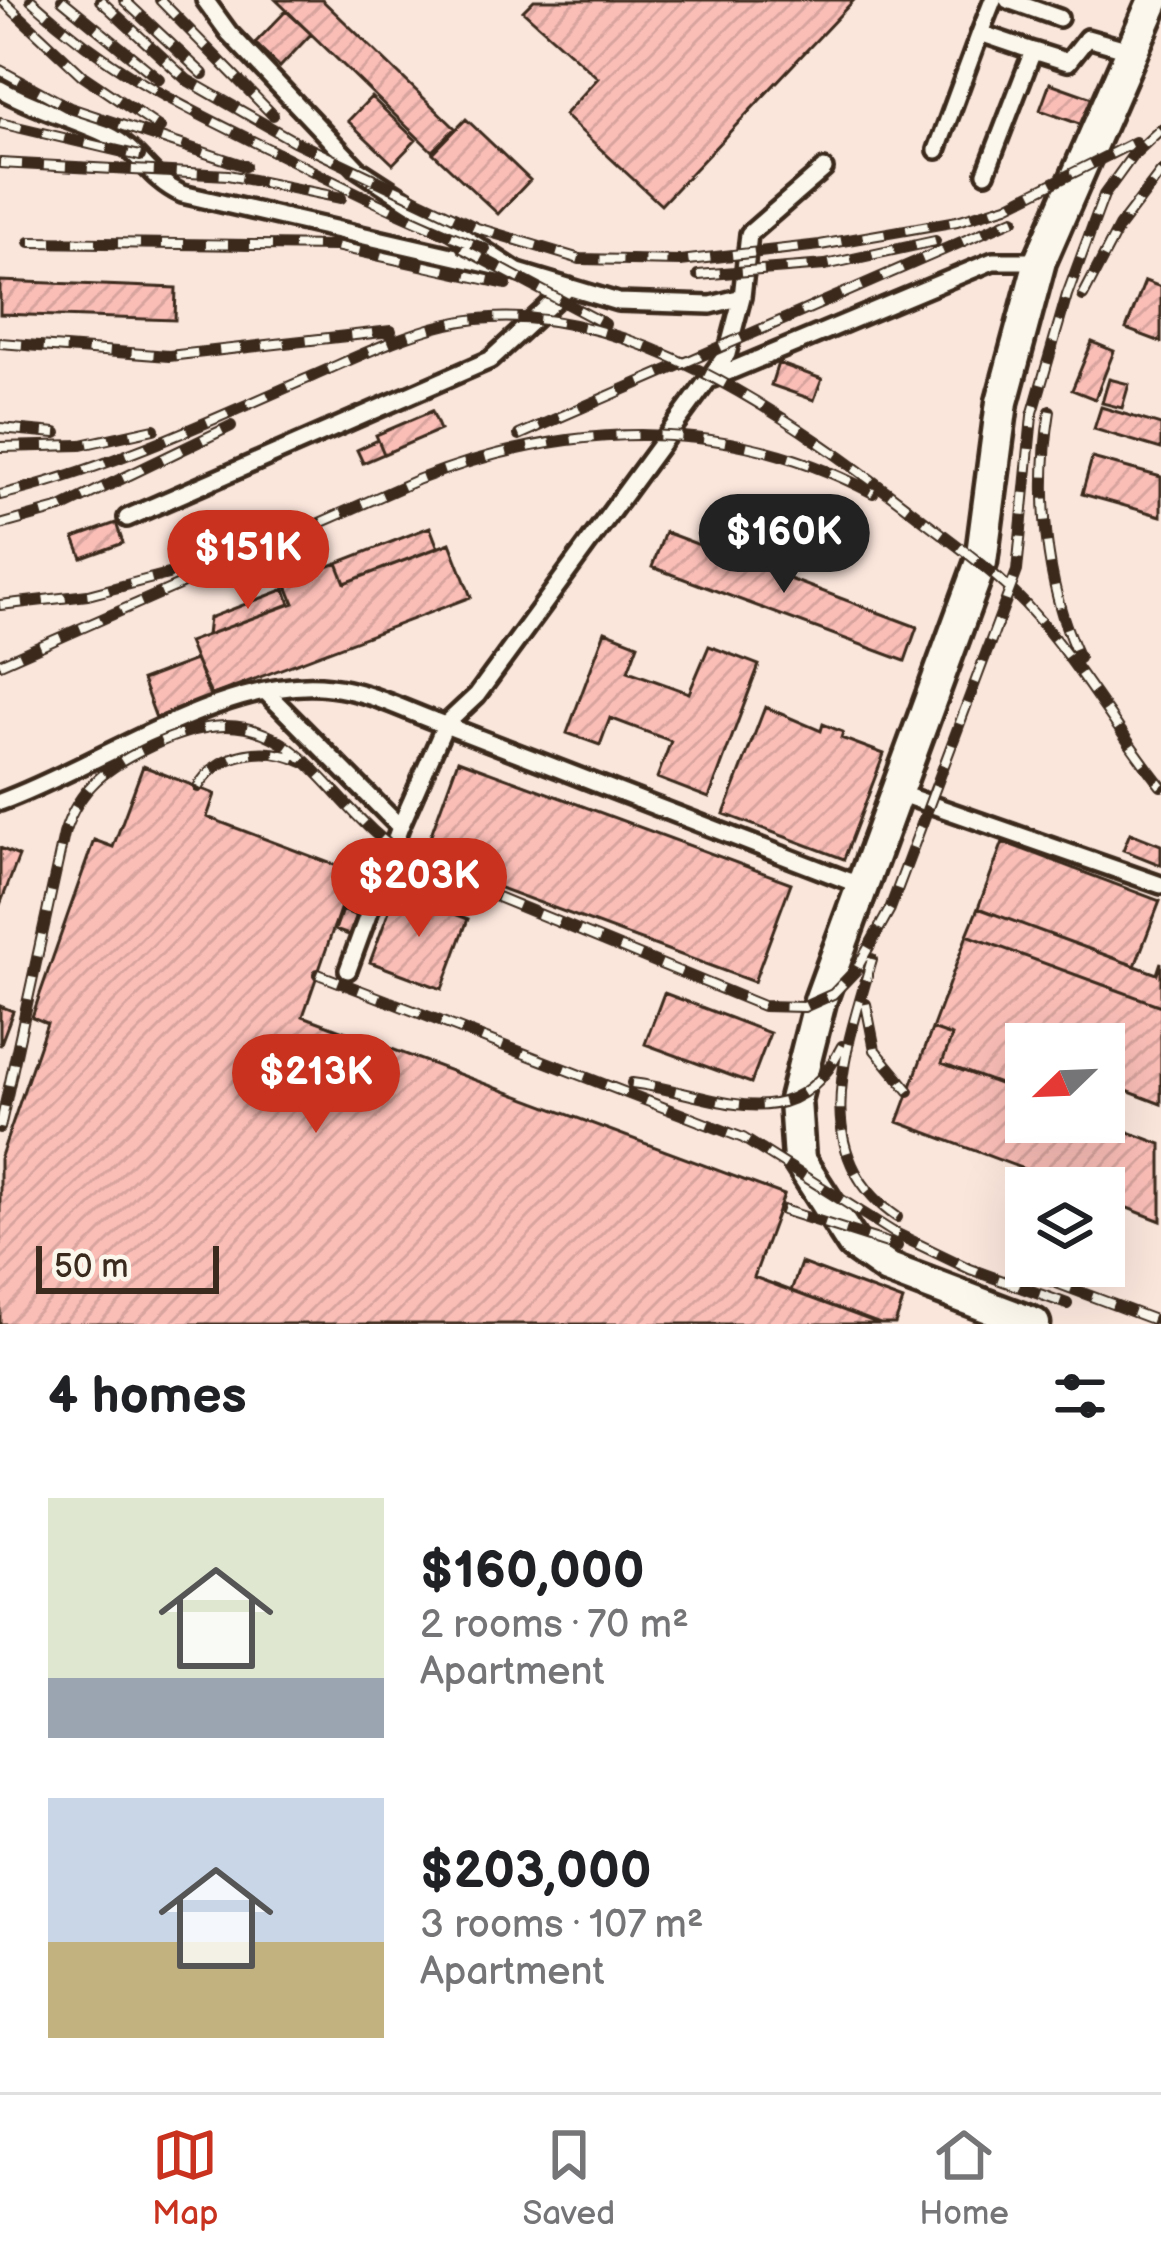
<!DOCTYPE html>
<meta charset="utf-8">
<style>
:root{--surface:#fff;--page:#f6f6f6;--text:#202124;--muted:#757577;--line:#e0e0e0;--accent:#c8321e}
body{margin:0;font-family:"Balsamiq Sans",sans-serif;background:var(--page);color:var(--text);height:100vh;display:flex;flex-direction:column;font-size:45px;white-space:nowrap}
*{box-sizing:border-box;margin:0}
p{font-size:39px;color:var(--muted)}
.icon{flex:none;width:66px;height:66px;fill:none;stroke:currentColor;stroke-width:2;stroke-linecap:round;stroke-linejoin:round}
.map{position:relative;height:1324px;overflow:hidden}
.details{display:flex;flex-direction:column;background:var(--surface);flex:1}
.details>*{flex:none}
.needle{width:78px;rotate:247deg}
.buttons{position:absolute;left:1005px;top:1023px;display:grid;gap:24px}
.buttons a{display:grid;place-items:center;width:120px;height:120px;border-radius:0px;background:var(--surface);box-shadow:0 12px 48px #0002;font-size:60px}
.scale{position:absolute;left:36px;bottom:30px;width:183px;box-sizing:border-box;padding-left:12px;border:6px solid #3b2a1e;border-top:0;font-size:33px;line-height:42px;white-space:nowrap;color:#3b2a1e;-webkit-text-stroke:9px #fbf7ec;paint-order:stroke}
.price{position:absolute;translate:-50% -102px;padding:0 27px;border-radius:42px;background:var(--accent);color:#fff;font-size:39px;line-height:78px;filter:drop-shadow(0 3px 6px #0008)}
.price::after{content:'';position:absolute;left:50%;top:72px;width:36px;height:27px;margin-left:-18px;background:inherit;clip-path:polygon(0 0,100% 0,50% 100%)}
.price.current{background:#222;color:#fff}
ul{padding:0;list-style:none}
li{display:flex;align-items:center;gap:36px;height:300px;padding:0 48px}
li span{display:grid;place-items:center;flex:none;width:336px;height:240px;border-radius:0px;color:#555}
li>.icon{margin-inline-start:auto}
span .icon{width:144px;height:144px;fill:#fffc;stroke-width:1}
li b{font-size:51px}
h2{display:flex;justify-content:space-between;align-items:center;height:144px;padding:0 48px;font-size:51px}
.menu{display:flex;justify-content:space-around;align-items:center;height:168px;border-top:3px solid var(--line);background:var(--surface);font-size:33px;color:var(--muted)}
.menu a{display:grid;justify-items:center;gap:6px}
.menu .current{color:var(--accent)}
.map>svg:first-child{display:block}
</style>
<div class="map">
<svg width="1161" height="1324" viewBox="0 0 1161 1324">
<defs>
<pattern id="building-hatch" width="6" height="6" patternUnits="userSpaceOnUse" patternTransform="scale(3)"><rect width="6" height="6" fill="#fabeb7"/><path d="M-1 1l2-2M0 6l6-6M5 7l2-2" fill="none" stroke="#d7a39d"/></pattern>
</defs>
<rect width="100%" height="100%" fill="#fbe6dc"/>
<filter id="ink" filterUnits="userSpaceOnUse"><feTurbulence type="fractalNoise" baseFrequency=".00833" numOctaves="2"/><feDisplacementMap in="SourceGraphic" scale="24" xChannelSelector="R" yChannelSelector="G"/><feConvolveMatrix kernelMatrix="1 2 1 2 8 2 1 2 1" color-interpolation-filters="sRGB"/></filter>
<g filter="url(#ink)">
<path fill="url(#building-hatch)" stroke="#3b2a1e" stroke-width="3" d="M276,0H322L455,128L432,151Z
M534,0H854L661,205L564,115L598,78L523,11Z
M286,11L311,34L280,67L255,43Z
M1050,83L1092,98L1082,125L1040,110Z
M371,97L416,140L393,164L348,121Z
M466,119L530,180L498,214L433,153Z
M0,281L176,288L175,320L0,314Z
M1145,281L1161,287V342L1126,329Z
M1092,342L1114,351L1095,399L1072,390Z
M778,363L822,379L814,400L771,385Z
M1109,379L1129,384L1122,408L1102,403Z
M1101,407L1161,425V449L1094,429Z
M432,411L440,430L384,454L376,435Z
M378,440L384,454L363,463L357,450Z
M1092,458L1161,477V516L1082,494Z
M116,523L123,543L82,558L74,538Z
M430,527L438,548L345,583L337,563Z
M665,532L917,627L905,661L652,567Z
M450,543L471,597L210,696L188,642L294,603L286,583L337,563L345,583Z
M285,589L290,604L207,635L209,618Z
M605,631L638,644L628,671L689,693L709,646L759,665L709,798L657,778L671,741L610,718L600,745L567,733Z
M195,660L212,697L156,718L142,680Z
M765,707L821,731L823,724L843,732L841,738L884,754L844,859L724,814Z
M458,760L791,883L754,982L422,859Z
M143,766L215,794L207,817L353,872L303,1016L784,1195L754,1277L880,1324H0V1159L47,1023L32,1017L94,840L113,847Z
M1130,833L1161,845V865L1123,850Z
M1003,842L1160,901L1135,966L978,908Z
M0,848L19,856L0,905Z
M396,892L468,919L442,989L370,962Z
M978,908L1157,974L1161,962V1006L967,935Z
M342,910L357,916L349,935L335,930Z
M967,935L1161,1006V1104L1119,1088L1107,1124L1102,1122L1104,1044H1026V1094L942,1063L952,1036L932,1029Z
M664,993L770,1033L751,1083L645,1044Z
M0,1006L13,1011L0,1046Z
M932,1029L952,1036L942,1063L1026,1094V1122H1102L1161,1144V1221L1104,1199V1188L1053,1180L898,1122Z
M801,1263L903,1301L895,1324H880L791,1291Z"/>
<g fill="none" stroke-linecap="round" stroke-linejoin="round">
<defs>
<path id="service" d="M205,0L229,33L358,169L518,272L618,302L711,305L742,297
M1008,0L1059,18
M980,33L993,0
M0,89C35,109 72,118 108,135C141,151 146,177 182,194L504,268
M937,150L980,33L1033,51
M824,169L749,234L742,297L727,354L477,695L445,725L862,886
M986,173L1033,51L1068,62L1087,38L1133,51
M713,378L993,261H1040
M127,518L490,360L569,287
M267,693L400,827
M895,792L1161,885
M0,802C95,768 228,674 330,687C369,691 408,712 445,725L400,827L348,970"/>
<path id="minor" d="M1034,1324L887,1268L853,1244L799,1160L795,1100L820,1001L981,562L1002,402L1040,261L1154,0"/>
</defs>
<use href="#service" stroke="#3b2a1e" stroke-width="24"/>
<use href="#minor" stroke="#3b2a1e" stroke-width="39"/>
<use href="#service" stroke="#fbf7ec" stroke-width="15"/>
<use href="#minor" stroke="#fbf7ec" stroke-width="30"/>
<defs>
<path id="rail" d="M2,0L83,76L160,128
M31,0C119,80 187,108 291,160C355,193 418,224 485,249
M62,0L159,79
M100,0L187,80L294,141L477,228L580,259L680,261L820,245L957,221L1007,206L1135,142
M124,0L203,74
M160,0L273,115
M0,70L70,108L245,166
M0,123L140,156
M0,163L228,175L341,198
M30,242L335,246L506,284
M462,248L605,324
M698,275L825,265L935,241
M1083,296L1119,227L1161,172
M0,343L169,356L391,331
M1050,411C1037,491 1044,583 1079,658
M0,428L56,433
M519,435L1014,219
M0,447L81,445L154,429
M0,495C109,469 211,420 313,376C357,357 401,335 448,324C614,286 798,423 921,518C957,546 994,571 1026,605C1076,659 1115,728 1161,786
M0,525L61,508L231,426
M0,605L88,595L168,574
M0,664L417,480C569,421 727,415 873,493
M198,787C219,750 268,745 303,762
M872,959C847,1047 805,1154 897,1217
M318,974L743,1138L893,1232L970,1269L1067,1304
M866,1004L875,1050L909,1091
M632,1083C714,1093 793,1145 842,1046
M0,1128L64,834C78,788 108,766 151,746C298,677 314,805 417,864L763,1006L804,1007L833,994L856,970L890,909L1017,571L1032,416L1067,295L1104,195L1133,155L1161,129
M783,1210L897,1246
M1051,1281L1152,1319"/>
</defs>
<use href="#rail" stroke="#3b2a1e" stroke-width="12"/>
<use href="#rail" stroke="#fbf7ec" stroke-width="8" stroke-dasharray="22" stroke-linecap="butt"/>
</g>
</g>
</svg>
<div class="buttons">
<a><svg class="needle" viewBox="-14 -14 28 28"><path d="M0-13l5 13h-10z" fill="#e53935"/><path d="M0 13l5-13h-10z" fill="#757577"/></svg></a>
<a><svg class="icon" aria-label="layers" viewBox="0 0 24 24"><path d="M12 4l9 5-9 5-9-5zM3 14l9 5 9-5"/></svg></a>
</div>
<div class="scale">50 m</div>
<b class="price current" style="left:784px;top:596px">$160K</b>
<b class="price" style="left:248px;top:612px">$151K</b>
<b class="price" style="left:419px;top:940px">$203K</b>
<b class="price" style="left:316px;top:1136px">$213K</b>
</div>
<section class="details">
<h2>4 homes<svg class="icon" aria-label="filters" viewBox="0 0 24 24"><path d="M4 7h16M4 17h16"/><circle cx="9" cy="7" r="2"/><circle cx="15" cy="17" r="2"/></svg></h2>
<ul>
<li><span style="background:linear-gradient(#dfe7d0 75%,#9aa5b1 0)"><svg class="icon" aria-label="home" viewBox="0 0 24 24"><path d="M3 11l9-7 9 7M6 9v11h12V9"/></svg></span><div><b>$160,000</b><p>2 rooms · 70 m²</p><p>Apartment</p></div></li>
<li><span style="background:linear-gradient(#c9d6e8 60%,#c2b280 0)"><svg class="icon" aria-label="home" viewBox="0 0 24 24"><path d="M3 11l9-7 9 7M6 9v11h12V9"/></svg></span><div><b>$203,000</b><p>3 rooms · 107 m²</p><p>Apartment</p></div></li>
</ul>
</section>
<nav class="menu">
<a class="current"><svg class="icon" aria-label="map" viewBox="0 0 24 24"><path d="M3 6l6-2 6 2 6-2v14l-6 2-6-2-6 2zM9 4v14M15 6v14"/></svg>Map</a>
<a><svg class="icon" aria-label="saved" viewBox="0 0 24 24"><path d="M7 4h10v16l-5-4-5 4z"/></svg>Saved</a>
<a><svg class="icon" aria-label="home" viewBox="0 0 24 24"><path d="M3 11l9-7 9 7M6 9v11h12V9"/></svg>Home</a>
</nav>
